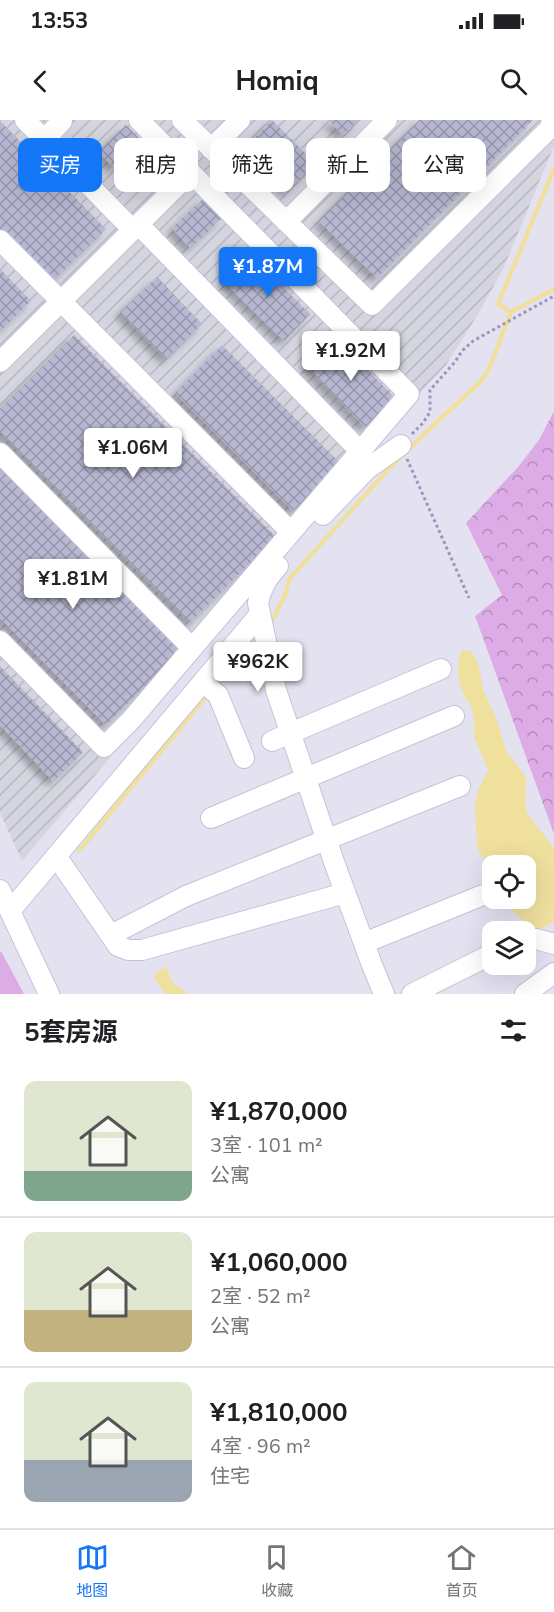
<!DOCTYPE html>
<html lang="zh">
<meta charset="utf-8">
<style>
:root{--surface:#fff;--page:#f6f6f6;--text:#202124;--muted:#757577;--line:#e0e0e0;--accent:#1377f7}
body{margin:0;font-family:"Nunito Sans","Noto Sans SC",sans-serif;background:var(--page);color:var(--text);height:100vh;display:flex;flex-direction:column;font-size:22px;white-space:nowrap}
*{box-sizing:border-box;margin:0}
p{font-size:20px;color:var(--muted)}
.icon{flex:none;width:33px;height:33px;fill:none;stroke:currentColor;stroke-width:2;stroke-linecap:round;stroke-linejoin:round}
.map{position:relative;height:874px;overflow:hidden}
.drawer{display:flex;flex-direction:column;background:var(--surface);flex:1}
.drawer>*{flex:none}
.hud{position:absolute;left:18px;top:18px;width:519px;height:54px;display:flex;gap:12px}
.fabs{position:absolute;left:482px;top:735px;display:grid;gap:12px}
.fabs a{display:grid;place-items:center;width:54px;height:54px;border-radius:12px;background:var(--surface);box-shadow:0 6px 24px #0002;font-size:30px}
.price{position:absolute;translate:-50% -51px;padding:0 14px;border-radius:6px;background:#fff;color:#222;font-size:20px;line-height:39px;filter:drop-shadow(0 2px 3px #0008)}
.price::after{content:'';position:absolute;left:50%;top:36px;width:18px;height:14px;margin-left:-9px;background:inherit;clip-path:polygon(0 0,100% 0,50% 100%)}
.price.selected{background:var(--accent);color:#fff}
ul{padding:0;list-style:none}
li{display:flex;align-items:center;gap:18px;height:150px;padding:0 24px}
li+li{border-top:2px solid var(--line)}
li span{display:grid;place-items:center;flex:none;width:168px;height:120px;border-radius:12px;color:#555}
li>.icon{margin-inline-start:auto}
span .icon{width:72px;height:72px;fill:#fffc;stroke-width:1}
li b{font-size:26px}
h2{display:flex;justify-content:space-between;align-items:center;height:72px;padding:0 24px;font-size:26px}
.tag{padding:0 21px;border-radius:12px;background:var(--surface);box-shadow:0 6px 24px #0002;font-size:21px;line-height:54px}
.tag.selected{background:var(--accent);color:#fff}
.status{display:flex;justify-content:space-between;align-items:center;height:42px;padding:0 30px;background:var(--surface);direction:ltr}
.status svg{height:16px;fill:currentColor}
header{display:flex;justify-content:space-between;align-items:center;height:78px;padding:0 24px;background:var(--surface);font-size:27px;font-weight:700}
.dock{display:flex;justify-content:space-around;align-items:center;height:84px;border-top:2px solid var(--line);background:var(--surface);font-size:16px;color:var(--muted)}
.dock a{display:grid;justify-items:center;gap:3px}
.dock .selected{color:var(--accent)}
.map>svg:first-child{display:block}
</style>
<div class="status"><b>13:53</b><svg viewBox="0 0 49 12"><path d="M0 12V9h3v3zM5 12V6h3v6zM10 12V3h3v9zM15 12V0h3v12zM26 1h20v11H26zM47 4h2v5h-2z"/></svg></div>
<header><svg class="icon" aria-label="back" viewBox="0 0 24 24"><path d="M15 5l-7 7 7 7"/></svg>Homiq<svg class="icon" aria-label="search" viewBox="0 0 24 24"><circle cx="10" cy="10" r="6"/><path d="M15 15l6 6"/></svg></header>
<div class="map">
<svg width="554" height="874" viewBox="0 0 554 874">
<defs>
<pattern id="industrial-furrows" width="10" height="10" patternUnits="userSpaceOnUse" patternTransform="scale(1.5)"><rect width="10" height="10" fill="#d5d5e0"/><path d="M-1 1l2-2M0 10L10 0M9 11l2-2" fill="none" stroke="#b7b7c1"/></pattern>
<pattern id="forest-crowns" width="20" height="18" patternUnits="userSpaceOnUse" patternTransform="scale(1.5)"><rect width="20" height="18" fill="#ddabe6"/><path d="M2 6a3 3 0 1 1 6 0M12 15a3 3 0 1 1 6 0" fill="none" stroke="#b48cbc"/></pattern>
<pattern id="building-cross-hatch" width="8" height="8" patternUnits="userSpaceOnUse" patternTransform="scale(1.5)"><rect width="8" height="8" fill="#b8b8d2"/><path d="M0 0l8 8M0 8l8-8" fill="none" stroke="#9696ac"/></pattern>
<filter id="shadow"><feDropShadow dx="-5.5" dy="5.5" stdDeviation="3" flood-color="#0004"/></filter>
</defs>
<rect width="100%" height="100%" fill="#e4e2f1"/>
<path fill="url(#industrial-furrows)" d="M0,0H554V26L504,147L480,191L446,245L418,275L22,741L0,693Z"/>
<path fill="url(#forest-crowns)" d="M554,291V714L475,496L502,475L466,403L518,347L539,320Z"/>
<path fill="#ddabe6" d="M1,831L24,874H0V833Z"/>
<path fill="#efe09e" d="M462,530L472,532L478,544L484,572L495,595L507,632L526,657V692L554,728V802L542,808L532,810L507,785L504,779L525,778V746H492V756L477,727L475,686L477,673L488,650L474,617V597L471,586L463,574L458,557V543Z
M166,847C169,851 169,857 172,861C175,868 183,867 187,874H166L154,858L156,853Z"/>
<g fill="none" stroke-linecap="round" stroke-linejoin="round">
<path stroke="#efe09e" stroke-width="4.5" d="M511,192L498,184L554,49
M273,499L285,475L290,458L387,351L419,319L481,261L489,249L511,192L554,169
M220,561L257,516
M79,731L204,579"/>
</g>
<path fill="url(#building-cross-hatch)" filter="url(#shadow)" d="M272,0L315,43L287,72L244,29Z
M328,0H359L343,15Z
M420,0H533L377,158L319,101Z
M0,1L106,109L53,161L0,107Z
M126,5L142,21L114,48L98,31Z
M203,79L222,98L190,128L172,108Z
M252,136L310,194L284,221L225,163Z
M0,149L31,181L0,211Z
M157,157L202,204L166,239L120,192Z
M74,215L276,417L190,503L0,312V289Z
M337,218L395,278L365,307L307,247Z
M222,225L341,344L293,391L175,273Z
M0,346L181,530L106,605L0,498Z
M0,546L83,632L53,661L0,605Z"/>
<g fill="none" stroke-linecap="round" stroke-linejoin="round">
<defs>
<path id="minor" d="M25,0L133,110
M182,0L372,185L550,8L552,0
M44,20L62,1
M211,29L240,0
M286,102L387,0
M138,104L360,331
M0,120L291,412
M0,242L191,52
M0,333L192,528
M323,395L367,349L401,325
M278,446C267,458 261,468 258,483L276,570L334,742L372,845L384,874
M0,521L104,627L131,600L409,274L139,0
M203,562L218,575L244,638
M272,621L441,549
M211,698L454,596
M56,736L118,826L128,830H142L345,773
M0,770L49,874
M10,791L260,494
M111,815L186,776L460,666
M525,819H536L554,824
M364,823L483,775
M412,874L492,834
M525,874L554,853"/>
</defs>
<use href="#minor" stroke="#c4c2da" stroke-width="22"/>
<path stroke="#9997be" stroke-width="3" stroke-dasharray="3 3" stroke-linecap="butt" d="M412,314L423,303L430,292V270L455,242L462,231L473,221L554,176
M407,339L469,478"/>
<use href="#minor" stroke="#fff" stroke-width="20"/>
</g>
</svg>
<div class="fabs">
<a><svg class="icon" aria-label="locate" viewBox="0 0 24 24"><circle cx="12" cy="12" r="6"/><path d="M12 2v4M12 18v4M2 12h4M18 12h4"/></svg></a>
<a><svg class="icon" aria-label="layers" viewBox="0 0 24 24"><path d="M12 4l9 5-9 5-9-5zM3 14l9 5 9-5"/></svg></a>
</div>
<b class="price selected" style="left:268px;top:178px">¥1.87M</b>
<b class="price" style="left:351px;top:262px">¥1.92M</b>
<b class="price" style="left:133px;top:359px">¥1.06M</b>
<b class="price" style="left:73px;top:490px">¥1.81M</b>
<b class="price" style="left:258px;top:573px">¥962K</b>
<div class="hud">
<a class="tag selected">买房</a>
<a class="tag">租房</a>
<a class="tag">筛选</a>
<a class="tag">新上</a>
<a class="tag">公寓</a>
</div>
</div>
<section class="drawer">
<h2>5套房源<svg class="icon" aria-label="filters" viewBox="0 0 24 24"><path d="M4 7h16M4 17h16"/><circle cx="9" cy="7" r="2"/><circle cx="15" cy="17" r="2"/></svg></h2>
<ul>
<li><span style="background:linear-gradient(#dfe7d0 75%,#7fa58c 0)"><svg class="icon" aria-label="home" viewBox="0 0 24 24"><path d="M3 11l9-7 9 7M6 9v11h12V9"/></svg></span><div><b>¥1,870,000</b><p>3室 · 101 m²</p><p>公寓</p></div></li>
<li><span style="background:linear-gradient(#dfe7d0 65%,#c2b280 0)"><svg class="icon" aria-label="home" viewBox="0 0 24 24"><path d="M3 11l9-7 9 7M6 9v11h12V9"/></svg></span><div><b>¥1,060,000</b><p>2室 · 52 m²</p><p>公寓</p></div></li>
<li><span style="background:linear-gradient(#dfe7d0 65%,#9aa5b1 0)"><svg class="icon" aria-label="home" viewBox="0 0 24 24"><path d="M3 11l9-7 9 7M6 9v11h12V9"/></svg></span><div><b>¥1,810,000</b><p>4室 · 96 m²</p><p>住宅</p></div></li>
</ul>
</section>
<nav class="dock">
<a class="selected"><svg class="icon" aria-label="map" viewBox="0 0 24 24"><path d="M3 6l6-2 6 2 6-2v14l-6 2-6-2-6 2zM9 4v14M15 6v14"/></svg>地图</a>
<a><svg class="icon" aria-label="saved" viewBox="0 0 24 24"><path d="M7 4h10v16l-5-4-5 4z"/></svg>收藏</a>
<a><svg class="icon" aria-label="home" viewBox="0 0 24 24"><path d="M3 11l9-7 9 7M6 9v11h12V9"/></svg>首页</a>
</nav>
